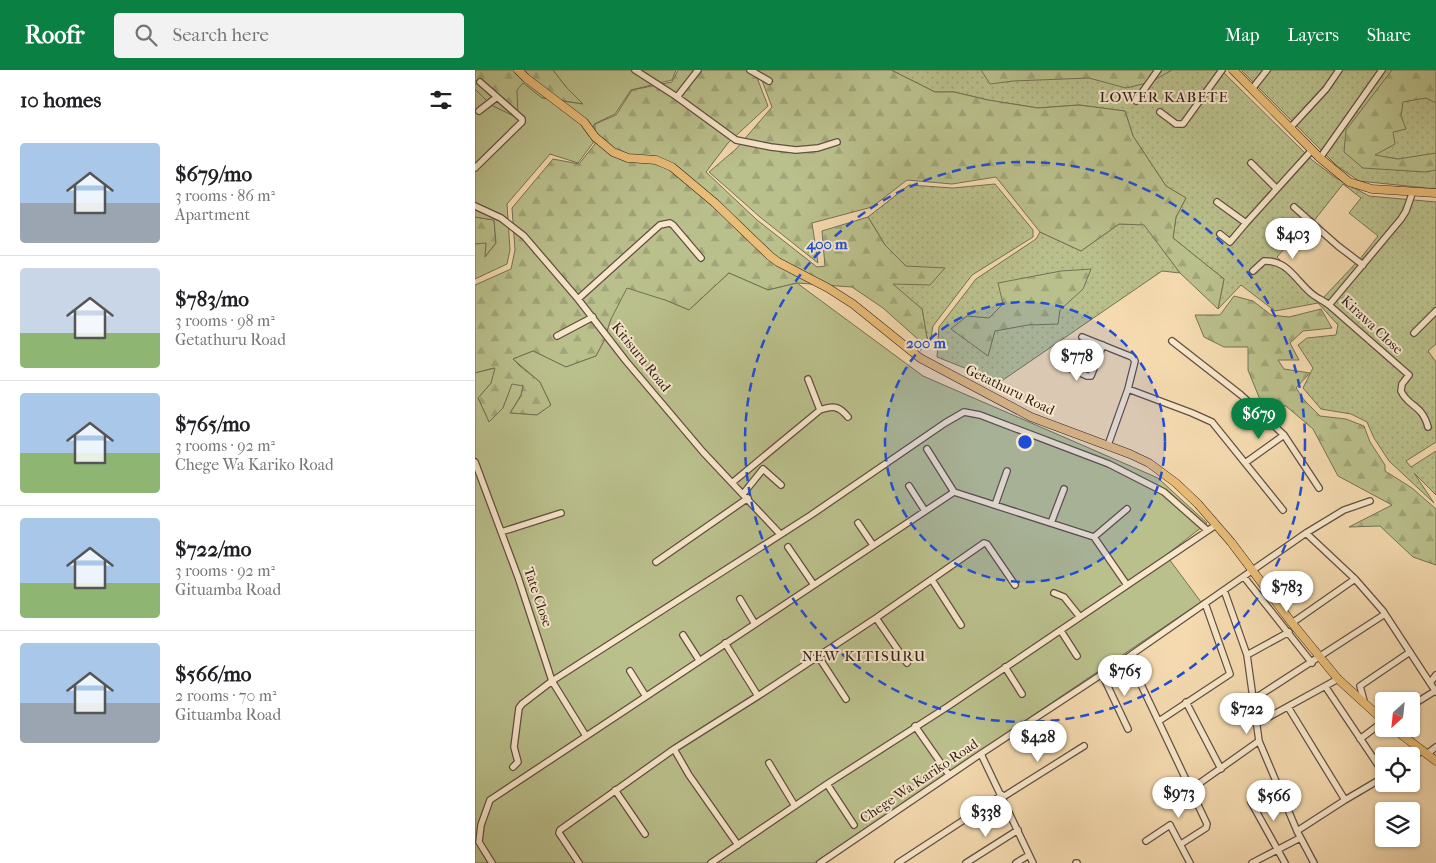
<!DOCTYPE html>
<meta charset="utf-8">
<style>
:root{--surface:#fff;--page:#f2f2f2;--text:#202124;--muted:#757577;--line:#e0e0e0;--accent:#0b8043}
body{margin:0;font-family:"IM FELL French Canon",serif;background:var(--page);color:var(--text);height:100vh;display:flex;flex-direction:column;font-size:19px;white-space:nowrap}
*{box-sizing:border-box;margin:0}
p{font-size:16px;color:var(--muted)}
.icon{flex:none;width:28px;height:28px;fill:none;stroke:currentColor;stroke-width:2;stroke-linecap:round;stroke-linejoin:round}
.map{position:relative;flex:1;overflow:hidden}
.drawer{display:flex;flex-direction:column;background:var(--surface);width:475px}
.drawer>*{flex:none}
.needle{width:32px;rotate:207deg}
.tools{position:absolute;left:900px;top:622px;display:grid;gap:10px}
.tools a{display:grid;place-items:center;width:45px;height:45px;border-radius:5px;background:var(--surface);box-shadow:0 1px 4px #0004;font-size:25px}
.price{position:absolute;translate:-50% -42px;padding:0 11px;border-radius:18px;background:#fff;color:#222;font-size:16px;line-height:32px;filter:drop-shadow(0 1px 2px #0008)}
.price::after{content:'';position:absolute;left:50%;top:30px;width:15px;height:11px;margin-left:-8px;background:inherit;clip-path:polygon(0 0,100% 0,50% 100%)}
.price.selected{background:var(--accent);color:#fff}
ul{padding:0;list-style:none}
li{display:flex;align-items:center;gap:15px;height:125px;padding:0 20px}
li+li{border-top:1px solid var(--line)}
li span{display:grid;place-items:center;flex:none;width:140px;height:100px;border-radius:5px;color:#555}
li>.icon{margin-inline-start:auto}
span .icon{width:60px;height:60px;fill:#fffc;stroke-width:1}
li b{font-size:21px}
h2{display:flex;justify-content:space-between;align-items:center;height:60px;padding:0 20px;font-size:21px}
header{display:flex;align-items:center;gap:30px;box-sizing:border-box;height:70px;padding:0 25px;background:var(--accent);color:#fff}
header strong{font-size:24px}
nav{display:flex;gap:28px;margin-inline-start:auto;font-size:18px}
.search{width:350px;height:45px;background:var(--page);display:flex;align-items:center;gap:12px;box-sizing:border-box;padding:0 18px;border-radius:5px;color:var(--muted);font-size:19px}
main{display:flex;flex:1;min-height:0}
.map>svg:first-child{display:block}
</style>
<header>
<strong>Roofr</strong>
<div class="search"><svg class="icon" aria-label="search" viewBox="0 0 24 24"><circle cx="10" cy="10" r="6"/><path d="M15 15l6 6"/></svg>Search here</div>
<nav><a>Map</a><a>Layers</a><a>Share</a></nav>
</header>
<main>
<section class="drawer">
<h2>10 homes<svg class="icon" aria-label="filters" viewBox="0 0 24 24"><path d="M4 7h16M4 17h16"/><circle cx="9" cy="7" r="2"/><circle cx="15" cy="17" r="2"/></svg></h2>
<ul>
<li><span style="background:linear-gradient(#a9c7e8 60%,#9aa5b1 0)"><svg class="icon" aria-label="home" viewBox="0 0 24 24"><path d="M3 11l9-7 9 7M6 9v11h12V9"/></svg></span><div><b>$679/mo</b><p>3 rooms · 86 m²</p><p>Apartment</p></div></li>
<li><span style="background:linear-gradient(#c9d6e8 65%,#8fb573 0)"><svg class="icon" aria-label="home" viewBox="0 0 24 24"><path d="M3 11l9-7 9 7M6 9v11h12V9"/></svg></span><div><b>$783/mo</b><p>3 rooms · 98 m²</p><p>Getathuru Road</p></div></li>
<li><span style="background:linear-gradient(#a9c7e8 60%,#8fb573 0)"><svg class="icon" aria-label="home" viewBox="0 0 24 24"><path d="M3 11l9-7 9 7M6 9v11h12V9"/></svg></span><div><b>$765/mo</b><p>3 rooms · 92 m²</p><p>Chege Wa Kariko Road</p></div></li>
<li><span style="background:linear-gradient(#a9c7e8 65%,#8fb573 0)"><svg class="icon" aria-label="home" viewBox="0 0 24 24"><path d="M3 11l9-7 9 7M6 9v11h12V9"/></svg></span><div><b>$722/mo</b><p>3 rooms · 92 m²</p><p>Gituamba Road</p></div></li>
<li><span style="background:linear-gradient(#a9c7e8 60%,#9aa5b1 0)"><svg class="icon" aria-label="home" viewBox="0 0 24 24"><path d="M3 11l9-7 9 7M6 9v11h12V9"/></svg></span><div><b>$566/mo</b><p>2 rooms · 70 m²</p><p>Gituamba Road</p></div></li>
</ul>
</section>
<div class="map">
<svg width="961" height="793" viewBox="0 0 961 793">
<defs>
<pattern id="grass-dots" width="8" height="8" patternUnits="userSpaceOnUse" patternTransform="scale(1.25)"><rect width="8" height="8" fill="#bac08c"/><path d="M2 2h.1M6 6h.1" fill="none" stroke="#a0a578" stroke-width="1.8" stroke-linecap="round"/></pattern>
<pattern id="forest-firs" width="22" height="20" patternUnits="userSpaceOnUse" patternTransform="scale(1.25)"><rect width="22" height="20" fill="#bac08c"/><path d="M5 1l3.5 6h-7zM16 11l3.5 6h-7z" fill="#a0a578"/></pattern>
</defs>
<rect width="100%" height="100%" fill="#f5daaf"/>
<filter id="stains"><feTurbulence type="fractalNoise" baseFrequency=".004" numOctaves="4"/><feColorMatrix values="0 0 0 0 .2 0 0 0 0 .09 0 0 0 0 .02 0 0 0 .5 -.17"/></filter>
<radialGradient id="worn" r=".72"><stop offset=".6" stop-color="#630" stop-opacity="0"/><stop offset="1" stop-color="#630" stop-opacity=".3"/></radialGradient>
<path fill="url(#grass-dots)" stroke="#757054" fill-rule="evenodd" d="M416,0H746L837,90L861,108L894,126L961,132V274L953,281L961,292V372L931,391L936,397L961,381V425L939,403L959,433L914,391L899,368L892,352L876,344L846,339L828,318L838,298L823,275L832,268L861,265L863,255L843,233L800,241L766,215L743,239L749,209L698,168L701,147L711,128L691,116L658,66L650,41L604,35L563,38L513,30L479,22H460ZM868,114L886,128L874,143L903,166L885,189L838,152ZM832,153L881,193L848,228L824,209L802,187Z
M766,0H961V119L884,111L862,96Z
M520,114L558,160V167L497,205L458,256L454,279L447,239L417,214L431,196L410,175L393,147L434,115L478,118Z
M644,154H669L705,203L687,201L525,312L462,287L464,257L501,209L561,169L565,162L606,181Z"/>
<path fill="url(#forest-firs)" stroke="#757054" d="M0,0H78L92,18L109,34L67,28L43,49L16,35L0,19Z
M203,0H279L293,36L253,73L231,102L282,150L342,197L350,196L347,161L393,147L410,175L431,196L470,198L455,215L418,214L447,239L454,279L408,238L377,217L322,213L293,220L254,203L214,240L190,230L136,249L129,271L121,286L91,297L58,281L38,289L46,297L65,312L76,335L62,345L35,343L46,326L48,316L37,315L28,338L14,352L3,328L16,313L19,298L0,303V215L36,199L40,180L37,138L78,89L104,94L120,74V54L141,45L157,20L197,12Z
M283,0H416L460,22H479L513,30L563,38L604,35L650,41L658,66L691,116L711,128L701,147L698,168L749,209L743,239L705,203L669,155L644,154L606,181L565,162L521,107L477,114L432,110L397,137L337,153L343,193L285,147L234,102L261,79L297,37Z
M506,0H697L676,12L651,18L614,8L538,11L515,14Z
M917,0H961V33L951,28L928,32L926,46L931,59L918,62L920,74L900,85L923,89L961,83V100L950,102L888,98L869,82L871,60Z
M0,147L19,150L21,173L9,188L11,174H0Z
M616,199L608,219L585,240L583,254L553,255L520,261L513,286L476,259L492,246L514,248L528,234L523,213L586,201Z
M759,226L778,231L796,245L814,247L846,239L857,258L828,261L815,273L824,290H803L809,299L835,303L821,318L830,331L845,346L871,349L889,356L895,372L910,395V401L937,418L961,439V495L938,487L905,456L874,457L917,435L863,406L838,359L811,336L786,332L773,300V277H749L729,267L720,245H745Z"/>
<path fill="#bac08c" stroke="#757054" d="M78,0H201L197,10L156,20L140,44L119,54L118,73L103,93L75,84L32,134L35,180L32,194L0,209V174L11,173L10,187L21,173L19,150L0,147V19L16,35L43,48L42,20L48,13L67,28L108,34L92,18Z
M254,203L293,220L322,213L448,306L683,408L732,453L691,485L726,532L339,793H0V303L20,298L16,313L3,328L14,352L28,338L37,314L48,316L46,325L35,343L62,345L76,335L65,312L38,289L58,281L91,297L121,286L129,271L136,249L152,218L190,230L214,240Z"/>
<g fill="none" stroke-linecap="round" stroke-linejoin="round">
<defs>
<path id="minor" d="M160,0L202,27L261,70L296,77L321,80L343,78L362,72
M275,0L294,11
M777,19L792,0
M202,27L223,0
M661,31L683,0
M4,41L22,27
M685,42L701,54H708L747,0
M815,58L851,19L864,0
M845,88L907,0
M776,93L801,118
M0,98L47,52V49L5,12
M938,121L931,141L926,149L854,235L934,305L927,314L926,321C933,337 947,334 953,357
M742,132L771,153L837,80
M0,136L26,148L49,166L103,229L151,291L228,382L305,464
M819,137L863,176L888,195
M745,164L755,172L771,153
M778,201L789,191C813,190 820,210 837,224C842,228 849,231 854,235
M103,229L185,155L195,153L198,155L226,188
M939,263L961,241
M82,266L118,247
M607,267L657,287L660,291L653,319L633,375
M697,271L766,325L809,365L844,418
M586,294L612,306H616L628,275
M333,309L345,340
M653,319L717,343L737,352L808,440
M452,379L479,422
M0,392L43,507L77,611L111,666
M770,393L809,365
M258,412L345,340C358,335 364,336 373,347
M434,416L450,441
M268,424L288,399L306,415
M520,435L532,401
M383,453L398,475
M576,453L589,419
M26,462L86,443
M831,463L880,509L908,541L961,622
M619,467L652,439
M313,477L339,515
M181,492L273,428
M769,507L837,593
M457,510L486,555
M749,520L772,585L784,671L822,761L839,793
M579,523L589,527L605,547
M265,529L280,554
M401,548L432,593
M817,553L880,509
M586,561L602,586
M208,565L224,590
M250,573L283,626
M772,585L814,562
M343,586L371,629
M653,587L732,754L731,758L706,774
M530,597L547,624
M155,601L170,625
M627,604L653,659
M955,613L961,605
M850,616L909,704
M779,629L910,544
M889,631L885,616L935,582
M711,632L746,699
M936,636L960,621
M813,637L870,730L909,707
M684,651L755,604L730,533
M781,654L863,609
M440,656L472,702
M885,669L909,651
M199,679L214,705L263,775
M506,684L558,793
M952,684L961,677
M936,688L947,681
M294,693L320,736
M38,697L43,692L39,677L44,638L47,634L77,611L336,445L470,353L489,342L505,345L634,394L689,422L732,460
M352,714L379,755
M802,715L776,730V732L810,793
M140,720L170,764
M715,720L784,671
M528,727L609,676
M822,761L870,730
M671,771L695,755L715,793
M17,793L4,772L6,755L15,730L479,422L619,467L652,515
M104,793L84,763L85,760L199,679L283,626L401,548L509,473L512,474L540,515
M236,793L352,714L472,637L741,455
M345,793L501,687L653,587L831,463L869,440L895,431
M423,793L527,725
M491,793L543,760
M541,793L554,785
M601,793H602
M777,793L825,768"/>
<path id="major" d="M43,0L51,8L109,52L120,67L138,82L153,88L181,90L197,97L240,133L295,186L303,192L353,218L378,234L445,288L556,347L655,384L674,393L701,413L723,434L756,472L817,553L863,609L909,651
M758,0L845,88L874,112L897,119L961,123
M919,659L961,691"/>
</defs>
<use href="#minor" stroke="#614f41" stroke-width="8"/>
<use href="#major" stroke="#30211c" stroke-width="9"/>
<use href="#minor" stroke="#f8e7cb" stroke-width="5.5"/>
<use href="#major" stroke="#eabd78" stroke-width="8"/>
</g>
<circle cx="550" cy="372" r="140" fill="#1d4ed8" fill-opacity=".12"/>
<g fill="none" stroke="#1d4ed8" stroke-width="2.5" stroke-dasharray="9 6">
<circle cx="550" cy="372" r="140"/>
<circle cx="550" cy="372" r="280"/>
</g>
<g text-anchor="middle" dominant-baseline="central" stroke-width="4" stroke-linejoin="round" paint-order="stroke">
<g font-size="14" fill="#30211c" stroke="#f8e7cb">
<text transform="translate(897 255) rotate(43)">Kirawa Close</text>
<text transform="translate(166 287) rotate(51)">Kitisuru Road</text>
<text transform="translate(535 320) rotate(26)">Getathuru Road</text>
<text transform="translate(63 527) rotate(71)">Tate Close</text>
<text transform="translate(444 711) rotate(-34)">Chege Wa Kariko Road</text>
</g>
<g font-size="15" letter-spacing="1" fill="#30211c" stroke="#f8e7cb">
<text x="689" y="27">LOWER KABETE</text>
<text x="389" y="586">NEW KITISURU</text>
</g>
</g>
<circle cx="550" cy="372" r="8" fill="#1d4ed8" stroke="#f8e7cb" stroke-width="2.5"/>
<g font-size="15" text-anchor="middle" font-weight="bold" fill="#1d4ed8" stroke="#f8e7cb" stroke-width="4" stroke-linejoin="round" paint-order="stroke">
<text x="352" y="179">400 m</text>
<text x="451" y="278">200 m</text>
</g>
<rect width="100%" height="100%" filter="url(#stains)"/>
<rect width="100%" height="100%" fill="url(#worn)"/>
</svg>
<div class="tools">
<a><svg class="needle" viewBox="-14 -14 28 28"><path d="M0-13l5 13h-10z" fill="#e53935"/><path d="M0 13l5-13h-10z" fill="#757577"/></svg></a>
<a><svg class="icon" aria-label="locate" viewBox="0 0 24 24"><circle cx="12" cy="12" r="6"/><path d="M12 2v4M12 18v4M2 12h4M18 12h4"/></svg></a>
<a><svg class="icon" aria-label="layers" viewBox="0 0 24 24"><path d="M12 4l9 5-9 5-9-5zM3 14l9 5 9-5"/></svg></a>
</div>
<b class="price" style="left:818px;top:190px">$403</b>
<b class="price" style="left:602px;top:312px">$778</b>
<b class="price selected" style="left:784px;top:370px">$679</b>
<b class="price" style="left:812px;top:543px">$783</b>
<b class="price" style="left:650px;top:627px">$765</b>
<b class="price" style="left:772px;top:665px">$722</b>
<b class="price" style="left:563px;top:693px">$428</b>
<b class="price" style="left:704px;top:749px">$973</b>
<b class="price" style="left:799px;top:752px">$566</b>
<b class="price" style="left:511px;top:768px">$338</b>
</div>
</main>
